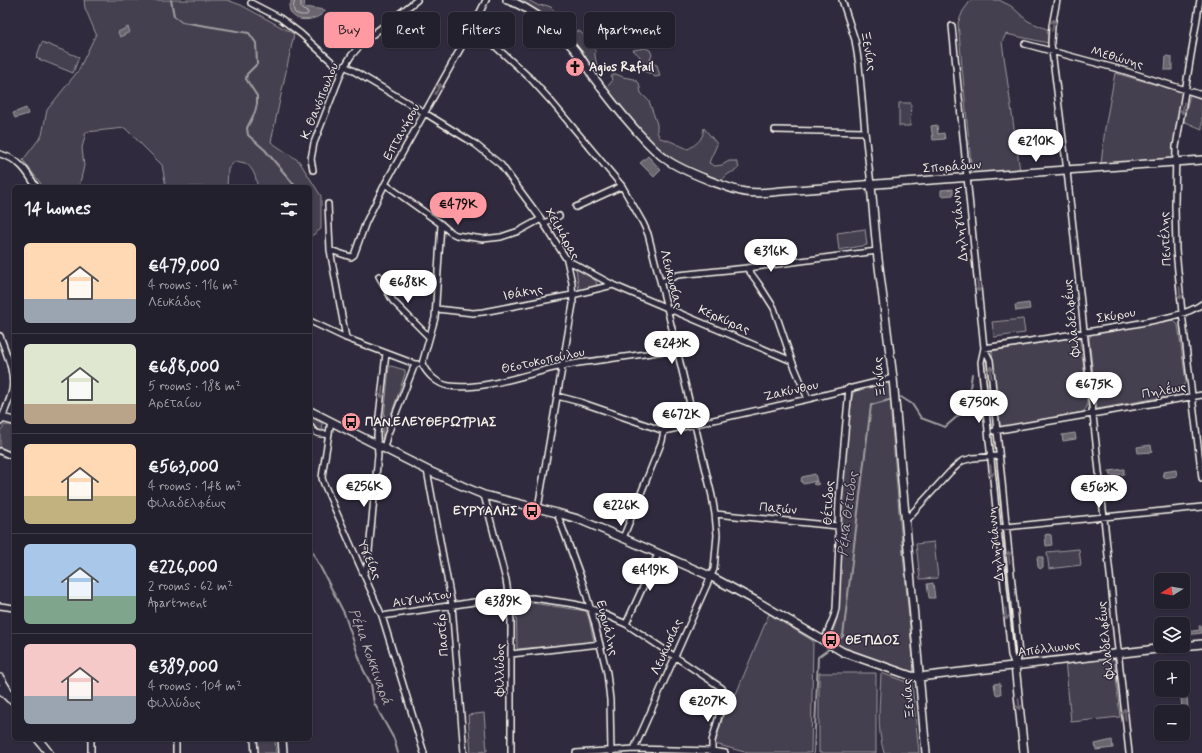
<!DOCTYPE html>
<meta charset="utf-8">
<style>
:root{--surface:#23202e;--page:#2f2d3a;--text:#f1f3f6;--muted:#a3a3aa;--line:#403e4a;--accent:#ff9aa2}
body{margin:0;font-family:Mynerve,sans-serif;background:var(--page);color:var(--text);height:100vh;display:flex;flex-direction:column;font-size:15px;white-space:nowrap}
*{box-sizing:border-box;margin:0}
p{font-size:13px;color:var(--muted)}
.icon{flex:none;width:22px;height:22px;fill:none;stroke:currentColor;stroke-width:2;stroke-linecap:round;stroke-linejoin:round}
.map{position:relative;flex:1;overflow:hidden}
.panel{position:absolute;left:12px;top:185px;width:300px;height:556px;display:flex;flex-direction:column;background:var(--surface);border-radius:6px;box-shadow:0 1px 3px #0004,0 0 0 1px var(--line)}
.panel>*{flex:none}
.hud{position:absolute;left:324px;top:12px;width:380px;height:36px;display:flex;gap:8px}
.needle{width:26px;rotate:259deg}
.controls{position:absolute;left:1154px;top:573px;display:grid;gap:8px}
.controls a{display:grid;place-items:center;width:36px;height:36px;border-radius:6px;background:var(--surface);box-shadow:0 1px 3px #0004,0 0 0 1px var(--line);font-size:20px}
.price{position:absolute;translate:-50% -34px;padding:0 9px;border-radius:14px;background:#fff;color:#222;font-size:13px;line-height:26px;filter:drop-shadow(0 1px 2px #0008)}
.price::after{content:'';position:absolute;left:50%;top:24px;width:12px;height:9px;margin-left:-6px;background:inherit;clip-path:polygon(0 0,100% 0,50% 100%)}
.price.on{background:var(--accent);color:#111}
ul{padding:0;list-style:none}
li{display:flex;align-items:center;gap:12px;height:100px;padding:0 12px}
li+li{border-top:1px solid var(--line)}
li span{display:grid;place-items:center;flex:none;width:112px;height:80px;border-radius:6px;color:#555}
li>.icon{margin-inline-start:auto}
span .icon{width:48px;height:48px;fill:#fffc;stroke-width:1}
li b{font-size:17px}
h2{display:flex;justify-content:space-between;align-items:center;height:48px;padding:0 12px;font-size:17px}
.pill{padding:0 14px;border-radius:6px;background:var(--surface);box-shadow:0 1px 3px #0004,0 0 0 1px var(--line);font-size:14px;line-height:36px}
.pill.on{background:var(--accent);color:#111}
.map>svg:first-child{display:block}
</style>
<div class="map">
<svg width="1202" height="753" viewBox="0 0 1202 753">
<rect width="100%" height="100%" fill="#2f2a3d"/>
<filter id="ink" filterUnits="userSpaceOnUse"><feTurbulence type="fractalNoise" baseFrequency=".025" numOctaves="2"/><feDisplacementMap in="SourceGraphic" scale="8" xChannelSelector="R" yChannelSelector="G"/><feConvolveMatrix kernelMatrix="1 2 1 2 8 2 1 2 1" color-interpolation-filters="sRGB"/></filter>
<g filter="url(#ink)">
<path fill="#3b3647" d="M275,739H287L289,753H276Z"/>
<path fill="#454050" stroke="#9c989c" d="M84,0H227L241,5L294,34L271,142L299,161L321,196V229L310,237V187H257C257,178 253,168 245,163C242,162 238,162 235,161L228,169L227,187H166L162,165L125,128L86,132L82,148L84,166L79,187H42L41,184L23,160L42,135L47,110L78,71L96,34L85,8Z
M514,0H528L539,6L545,5L551,7L557,14L555,19L566,23L569,30L573,32L579,31L584,35L585,41L591,44L595,49C594,59 598,64 598,73L593,69L585,57L571,41Z
M971,0H999L1011,6L1028,21L1049,30L1048,43L1006,34L1002,42L1020,171L972,175L958,23L963,11Z
M42,42L79,57L73,73L36,58Z
M645,48L650,50L652,55L650,60L652,63L657,65L660,76L655,77L651,74L646,72L642,70L640,65C642,55 639,56 633,50Z
M1115,73L1182,92L1172,158L1101,164L1105,128Z
M616,74L623,77L634,79L639,83L641,93L649,101L657,124V132L660,138L670,141L688,149C692,147 699,142 701,138C703,136 703,131 704,128L717,144C715,151 711,156 709,163L715,166L722,165L729,161H736L739,167C736,172 732,171 727,175C724,178 723,180 718,182L672,161L655,147L632,121L604,87L609,85L612,81L611,76Z
M1190,95L1202,99V129L1183,121Z
M899,103H911L910,126H899Z
M865,229L867,245L839,250L837,233Z
M576,268L596,281L597,285L594,287L579,291Z
M1023,319L1025,333L994,337L992,322Z
M1174,320L1178,325L1186,382L1175,395L1097,409L1089,339L1090,336L1094,333Z
M1078,337L1080,339L1087,392V407L1083,412L1000,427L992,351Z
M985,361L987,362L992,415L990,416L989,415L983,363Z
M391,366L405,370V374L383,439H382L389,367Z
M888,382L889,383L891,401V415L899,512L914,670L912,672L843,647L830,639L837,619L842,529L840,520L843,472L852,397L854,392L857,390Z
M310,417L322,423L323,430C315,431 312,424 310,417Z
M5,425H9L14,426V454L0,448V431Z
M996,469L997,470L1002,516L1001,517H999L994,470Z
M1002,538H1004L1008,578L1007,579L1005,578L1001,539Z
M934,542L938,578L920,579L916,544Z
M1079,549L1081,565L1049,569L1047,552Z
M532,603L586,611L589,619L594,642L517,649L516,604Z
M769,614L813,641L811,753H748L715,744L730,692L736,694Z
M1010,614H1012L1016,653L1015,654L1013,653L1009,615Z
M1114,654L1120,717L1071,722L1065,660Z
M819,673H876V753H819Z
M881,673L912,684L919,753H884C876,727 880,700 881,673Z
M484,713L487,751L471,753L468,715Z
M256,739H275L276,753H258Z"/>
<path fill="#6a6670" stroke="#a19ea0" d="M291,0H305L304,7L325,10V11C317,22 289,25 289,5H291Z
M128,27L130,32L120,37L118,32Z
M1166,56L1172,57V70H1165Z
M26,108L28,114L15,118L13,113Z
M937,125L938,134L944,133L945,139L933,140L931,126Z
M648,156L661,170L654,177L640,163Z
M953,189V195L941,196V190Z
M1029,303L1030,309L1016,311L1015,305Z
M1075,433L1076,439L1063,441L1062,435Z
M1151,445L1152,452L1138,453L1137,447Z
M1124,469V474L1110,476L1109,471Z
M1176,470L1177,476L1164,478L1163,472Z
M815,474L817,482L819,484L816,485L813,484L814,483L816,482V481L804,484L802,483L801,480L802,477Z
M1048,534L1051,535L1052,545L1046,546L1045,535Z
M1037,557H1043V567L1040,569L1038,567Z
M933,583L935,598H929L927,584Z
M1199,626H1202V633L1186,635L1185,632L1200,630Z
M1000,683L1001,694L996,695L994,684Z
M1187,697L1188,709H1182L1181,698Z
M1112,740L1113,748L1096,750L1095,744Z"/>
<g fill="none" stroke-linecap="round" stroke-linejoin="round">
<path stroke="#bdb9b8" stroke-width="1" d="M295,0L293,8L295,13L300,15H307L308,13V12L303,10L301,8V0"/>
<path stroke="#a19ea0" stroke-width="2" d="M171,0L174,16L182,22L249,33L256,43L257,64L247,74L246,79L257,96V104L255,112L247,128L248,135L265,150L296,187
M901,397L912,404L921,418L945,427L967,408L972,374
M310,547L344,613L363,669L371,684L374,703L394,739L398,753
M836,642L843,636L871,405L889,400
M814,753L818,657L829,649"/>
<defs>
<path id="street" d="M842,0L855,40L859,65L865,132L871,185
M1057,0L1052,26L1051,43L1067,171L1129,753
M1200,0L1176,147L1175,206L1176,250L1182,313L1202,478
M251,3L280,18L301,34L342,71
M473,26L531,79L550,100L622,186L643,223L648,234L667,308L712,496L715,514L717,535L714,569L634,749
M952,26L984,348L981,362L1011,655L1015,665
M1025,44L1122,70L1202,95
M345,66L425,113L475,144L501,165L541,219L567,260L572,283L573,304L538,508
M775,130L865,132
M0,154C19,159 27,171 36,187
M313,170L311,159L314,143L342,71L351,56L363,42L417,0
M385,184L441,224L450,232L456,235L483,239L501,237L519,231L541,219
M328,204L330,250L346,338
M576,207L622,186
M544,223L559,216
M330,250L351,257L354,255L366,222L385,184L473,26L486,0
M567,260L613,285L792,361L808,399
M747,268L758,283L774,308L792,361
M379,276L389,294L393,301L429,337
M661,282L678,275L747,268L877,251
M437,309L473,313L483,312L572,295L613,285
M310,321L346,338L415,364
M0,336C6,352 17,377 11,394C9,402 5,410 2,418
M422,364C427,374 437,384 449,386C483,391 529,373 562,366C575,363 588,362 601,360C626,357 651,353 677,349
M422,364L435,318L441,224
M557,396L580,402L664,431L808,399L893,378
M331,421L323,470L322,478L324,484L382,616L424,753
M310,426C315,434 320,435 329,434
M994,431L1202,395
M384,448L387,436L415,364H417
M0,451L14,457
M427,470L452,605L464,753
M484,495L506,580L509,599L511,621V753
M557,513L583,583L594,621L607,673L610,700L611,753
M715,514L838,526
M906,520L950,472L962,461L973,458L998,456
M997,528L1202,507
M623,538L662,441L664,431
M364,574L368,562L378,455L377,435L386,353
M0,606L14,608
M382,616L474,602L509,599L533,598L574,604L590,608L626,624L722,688L725,694L712,741V753
M626,624L658,554
M824,641L834,616L836,609L839,542L838,526L839,500L849,388
M511,654L600,644
M1015,665L1019,655L990,360L984,348C1033,341 1081,333 1129,325C1149,321 1186,316 1202,304
M176,739V753
M254,739L255,753
M91,753V739
M576,753L634,749L712,751L725,753"/>
<path id="secondary" d="M507,0C533,8 563,34 579,55C584,63 589,70 594,78C607,96 620,112 634,128C644,139 654,151 667,160C680,169 696,175 711,181C722,185 733,190 745,192C758,194 770,192 782,191L1202,160
M871,185L877,251L893,378L926,753
M310,411L427,470L467,488L484,495L557,513L578,519L623,538L710,576L758,602L843,652L911,676L919,677L1182,646
M0,421L2,418L14,421
M1183,646L1202,644
M1015,665L1024,753
M0,678L14,701
M0,689L10,699
M38,739L49,753
M282,739L283,753"/>
</defs>
<use href="#street" stroke="#f4f1e8" stroke-width="8"/>
<use href="#secondary" stroke="#f4f1e8" stroke-width="10"/>
<use href="#street" stroke="#2f2a3d" stroke-width="5"/>
<use href="#secondary" stroke="#2f2a3d" stroke-width="7"/>
</g>
<defs><path id="oneway-shaft" d="M-6 0H5M1.5-3L5.5 0L1.5 3" fill="none" stroke-width="1.6" stroke-linecap="round" stroke-linejoin="round"/></defs>
<g stroke="#747079">
<use href="#oneway-shaft" transform="translate(1053 25) rotate(-82)"/>
<use href="#oneway-shaft" transform="translate(438 89) rotate(-61)"/>
<use href="#oneway-shaft" transform="translate(1183 108) rotate(100)"/>
<use href="#oneway-shaft" transform="translate(978 286) rotate(84)"/>
<use href="#oneway-shaft" transform="translate(1180 293) rotate(85)"/>
<use href="#oneway-shaft" transform="translate(991 372) rotate(-95)"/>
<use href="#oneway-shaft" transform="translate(382 392) rotate(96)"/>
<use href="#oneway-shaft" transform="translate(991 471) rotate(84)"/>
<use href="#oneway-shaft" transform="translate(1009 557) rotate(-96)"/>
<use href="#oneway-shaft" transform="translate(1006 614) rotate(84)"/>
<use href="#oneway-shaft" transform="translate(1019 704) rotate(84)"/>
<use href="#oneway-shaft" transform="translate(1125 714) rotate(-96)"/>
</g>
</g>
<defs>
<symbol id="church-disc" viewBox="-11 -11 22 22"><circle r="9.5" fill="#ff9aa2" stroke="#2f2a3d"/><path d="M-1.2-6h2.4v3.5h3.3v2.4h-3.3V6h-2.4V-.1h-3.3v-2.4h3.3Z" fill="#111"/></symbol>
<symbol id="bus-disc" viewBox="-11 -11 22 22"><circle r="9.5" fill="#ff9aa2" stroke="#2f2a3d"/><path d="M-5-6H5V4H4V6H2V4H-2V6H-4V4H-5ZM-3.5-4V0h7V-4ZM-3.5 1.2v1.5H-2V1.2ZM2 1.2v1.5H3.5V1.2Z" fill="#111"/></symbol>
</defs>
<g fill-rule="evenodd">
<use href="#church-disc" x="564" y="56" width="22" height="22"/>
<use href="#bus-disc" x="340" y="411" width="22" height="22"/>
<use href="#bus-disc" x="521" y="500" width="22" height="22"/>
<use href="#bus-disc" x="820" y="629" width="22" height="22"/>
</g>
<g text-anchor="middle" dominant-baseline="central" stroke-width="3" stroke-linejoin="round" paint-order="stroke">
<g font-size="13" fill="#f4f1e8" stroke="#2f2a3d">
<text transform="translate(868 51) rotate(79)">Ξενίας</text>
<text transform="translate(1117 58) rotate(16)">Μεθώνης</text>
<text transform="translate(320 101) rotate(-68)">Κ. Θανόπουλου</text>
<text transform="translate(402 132) rotate(-61)">Επτανήσου</text>
<text transform="translate(952 167) rotate(-4)">Σποράδων</text>
<text transform="translate(960 224) rotate(-96)">Δηληγιάννη</text>
<text transform="translate(562 234) rotate(60)">Χειμάρας</text>
<text transform="translate(1166 239) rotate(-93)">Πεντέλης</text>
<text transform="translate(671 279) rotate(76)">Λευκωσίας</text>
<text transform="translate(523 293) rotate(-11)">Ιθάκης</text>
<text transform="translate(1116 316) rotate(-10)">Σκύρου</text>
<text transform="translate(1072 318) rotate(-96)">Φιλαδελφέως</text>
<text transform="translate(724 320) rotate(23)">Κερκύρας</text>
<text transform="translate(543 361) rotate(-12)">Θεοτοκοπούλου</text>
<text transform="translate(880 377) rotate(-96)">Ξενίας</text>
<text transform="translate(791 391) rotate(-13)">Ζακύνθου</text>
<text transform="translate(1164 391) rotate(-10)">Πηλέως</text>
<text transform="translate(829 503) rotate(-88)">Θέτιδος</text>
<text transform="translate(778 509) rotate(5)">Παξών</text>
<text transform="translate(996 544) rotate(-96)">Δηληγιάννη</text>
<text transform="translate(369 560) rotate(66)">Υγείας</text>
<text transform="translate(422 599) rotate(-9)">Αιγινήτου</text>
<text transform="translate(607 628) rotate(76)">Ευρυάλης</text>
<text transform="translate(443 635) rotate(-95)">Παστέρ</text>
<text transform="translate(1106 640) rotate(-96)">Φιλαδελφέως</text>
<text transform="translate(667 647) rotate(-66)">Λευκωσίας</text>
<text transform="translate(1049 649) rotate(-7)">Απόλλωνος</text>
<text transform="translate(500 670) rotate(-90)">Φιλλύδος</text>
<text transform="translate(909 699) rotate(-95)">Ξενίας</text>
</g>
<g font-size="13" font-weight="bold" fill="#f4f1e8" stroke="#2f2a3d" text-anchor="start">
<text x="589" y="67">Agios Rafail</text>
<text x="365" y="422">ΠΑΝ.ΕΛΕΥΘΕΡΩΤΡΙΑΣ</text>
<text x="518" y="511" text-anchor="end">ΕΥΡΥΑΛΗΣ</text>
<text x="845" y="640">ΘΕΤΙΔΟΣ</text>
</g>
<g font-size="14" font-style="italic" fill="#b6b2b2" stroke="#2f2a3d">
<text transform="translate(848 514) rotate(-83)">Ρέμα Θέτιδος</text>
<text transform="translate(370 657) rotate(70)">Ρέμα Κοκκιναρά</text>
</g>
</g>
</svg>
<div class="controls">
<a><svg class="needle" viewBox="-14 -14 28 28"><path d="M0-13l5 13h-10z" fill="#e53935"/><path d="M0 13l5-13h-10z" fill="#a3a3aa"/></svg></a>
<a><svg class="icon" aria-label="layers" viewBox="0 0 24 24"><path d="M12 4l9 5-9 5-9-5zM3 14l9 5 9-5"/></svg></a>
<a>+</a>
<a>−</a>
</div>
<b class="price" style="left:1036px;top:163px">€210K</b>
<b class="price on" style="left:458px;top:226px">€479K</b>
<b class="price" style="left:771px;top:273px">€316K</b>
<b class="price" style="left:408px;top:304px">€688K</b>
<b class="price" style="left:672px;top:365px">€243K</b>
<b class="price" style="left:1094px;top:406px">€675K</b>
<b class="price" style="left:979px;top:424px">€750K</b>
<b class="price" style="left:681px;top:436px">€672K</b>
<b class="price" style="left:364px;top:508px">€256K</b>
<b class="price" style="left:1099px;top:509px">€563K</b>
<b class="price" style="left:621px;top:527px">€226K</b>
<b class="price" style="left:650px;top:592px">€419K</b>
<b class="price" style="left:503px;top:623px">€389K</b>
<b class="price" style="left:708px;top:723px">€207K</b>
<div class="hud">
<a class="pill on">Buy</a>
<a class="pill">Rent</a>
<a class="pill">Filters</a>
<a class="pill">New</a>
<a class="pill">Apartment</a>
</div>
<section class="panel">
<h2>14 homes<svg class="icon" aria-label="filters" viewBox="0 0 24 24"><path d="M4 7h16M4 17h16"/><circle cx="9" cy="7" r="2"/><circle cx="15" cy="17" r="2"/></svg></h2>
<ul>
<li><span style="background:linear-gradient(#ffd9b3 70%,#9aa5b1 0)"><svg class="icon" aria-label="home" viewBox="0 0 24 24"><path d="M3 11l9-7 9 7M6 9v11h12V9"/></svg></span><div><b>€479,000</b><p>4 rooms · 116 m²</p><p>Λευκάδος</p></div></li>
<li><span style="background:linear-gradient(#dfe7d0 75%,#b9a48a 0)"><svg class="icon" aria-label="home" viewBox="0 0 24 24"><path d="M3 11l9-7 9 7M6 9v11h12V9"/></svg></span><div><b>€688,000</b><p>5 rooms · 188 m²</p><p>Αρεταίου</p></div></li>
<li><span style="background:linear-gradient(#ffd9b3 65%,#c2b280 0)"><svg class="icon" aria-label="home" viewBox="0 0 24 24"><path d="M3 11l9-7 9 7M6 9v11h12V9"/></svg></span><div><b>€563,000</b><p>4 rooms · 148 m²</p><p>Φιλαδελφέως</p></div></li>
<li><span style="background:linear-gradient(#a9c7e8 65%,#7fa58c 0)"><svg class="icon" aria-label="home" viewBox="0 0 24 24"><path d="M3 11l9-7 9 7M6 9v11h12V9"/></svg></span><div><b>€226,000</b><p>2 rooms · 62 m²</p><p>Apartment</p></div></li>
<li><span style="background:linear-gradient(#f6c9c9 65%,#9aa5b1 0)"><svg class="icon" aria-label="home" viewBox="0 0 24 24"><path d="M3 11l9-7 9 7M6 9v11h12V9"/></svg></span><div><b>€389,000</b><p>4 rooms · 104 m²</p><p>Φιλλύδος</p></div></li>
</ul>
</section>
</div>
